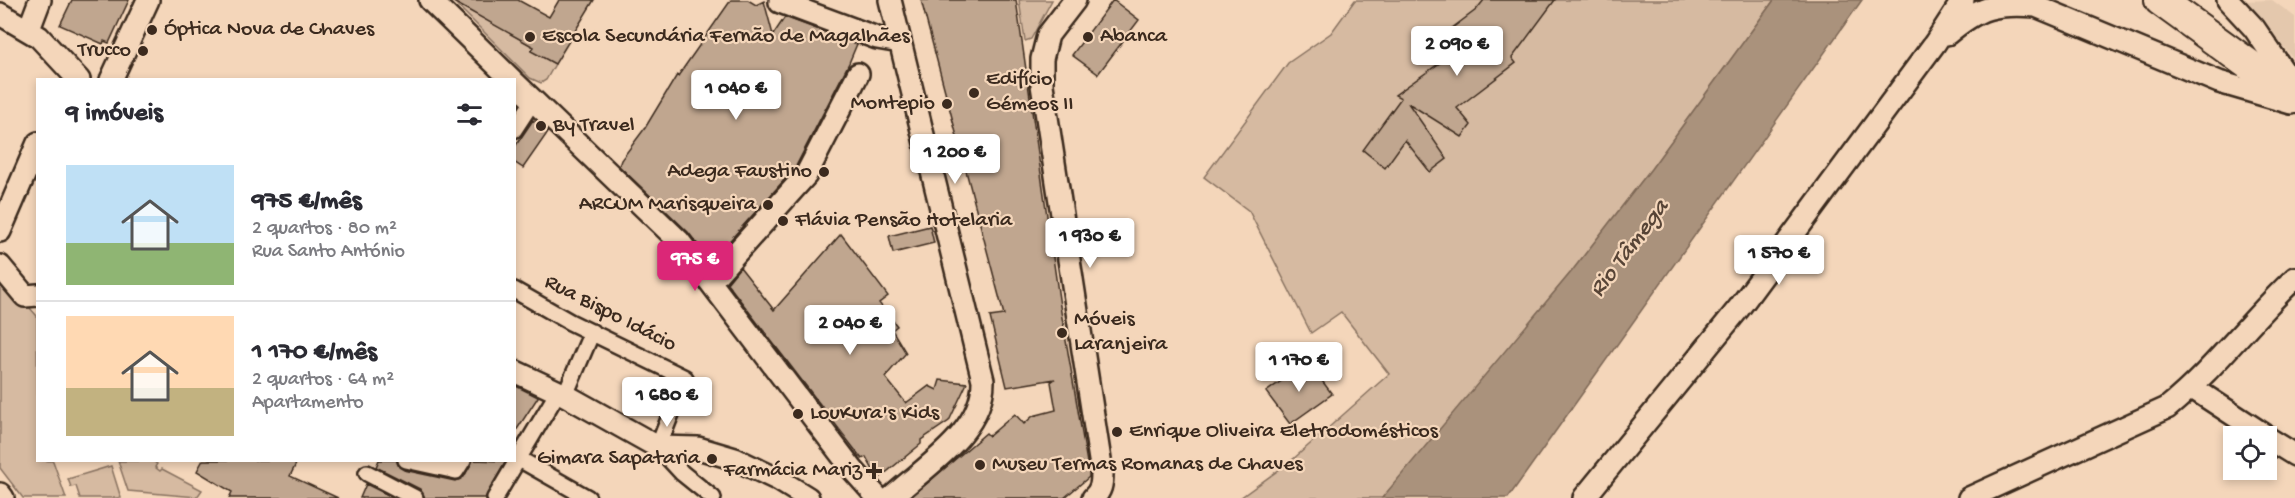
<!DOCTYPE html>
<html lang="pt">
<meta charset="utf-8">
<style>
:root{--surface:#fff;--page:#f7f7f7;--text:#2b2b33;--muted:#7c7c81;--line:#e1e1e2;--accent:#db2777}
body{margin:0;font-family:"Gochi Hand",sans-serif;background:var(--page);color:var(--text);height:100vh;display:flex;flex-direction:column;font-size:22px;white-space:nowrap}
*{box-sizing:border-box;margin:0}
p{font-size:20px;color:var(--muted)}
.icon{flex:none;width:33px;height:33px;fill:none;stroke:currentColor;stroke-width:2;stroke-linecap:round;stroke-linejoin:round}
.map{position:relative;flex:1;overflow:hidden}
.details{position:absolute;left:36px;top:78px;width:480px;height:384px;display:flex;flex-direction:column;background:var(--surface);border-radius:0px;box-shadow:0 3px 9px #0003}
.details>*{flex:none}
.buttons{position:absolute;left:2223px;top:426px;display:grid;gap:12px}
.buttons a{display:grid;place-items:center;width:54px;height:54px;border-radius:0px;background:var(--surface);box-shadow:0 3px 9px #0003;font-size:30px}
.price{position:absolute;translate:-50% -51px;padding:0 14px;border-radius:6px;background:#fff;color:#222;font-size:20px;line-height:39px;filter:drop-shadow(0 2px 3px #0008)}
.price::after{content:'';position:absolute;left:50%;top:36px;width:18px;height:14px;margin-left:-9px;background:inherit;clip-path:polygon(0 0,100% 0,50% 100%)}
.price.active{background:var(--accent);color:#fff}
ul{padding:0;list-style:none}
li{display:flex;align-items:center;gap:18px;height:150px;padding:0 30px}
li+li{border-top:2px solid var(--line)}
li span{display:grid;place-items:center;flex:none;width:168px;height:120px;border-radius:0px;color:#555}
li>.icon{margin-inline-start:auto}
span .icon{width:72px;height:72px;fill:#fffc;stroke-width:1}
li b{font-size:26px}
h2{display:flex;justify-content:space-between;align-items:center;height:72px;padding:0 30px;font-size:26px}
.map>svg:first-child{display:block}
</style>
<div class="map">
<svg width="2295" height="498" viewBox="0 0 2295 498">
<rect width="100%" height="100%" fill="#f4d6ba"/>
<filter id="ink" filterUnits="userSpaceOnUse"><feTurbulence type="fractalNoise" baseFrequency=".0167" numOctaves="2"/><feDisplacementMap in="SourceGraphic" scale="12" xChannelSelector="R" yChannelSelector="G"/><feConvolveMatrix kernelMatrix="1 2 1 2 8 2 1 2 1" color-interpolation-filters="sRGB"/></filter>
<g filter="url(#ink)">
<path fill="#e4c8ad" d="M2272,0L2295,17V60L2242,1Z"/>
<path fill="#d6baa1" stroke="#887260" stroke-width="1.5" d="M1019,0H1052L1031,39L1025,41Z
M1355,0H1774L1651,169L1572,271L1405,473L1382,498H1240L1291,461L1389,374L1341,312L1311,333L1249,211L1204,177L1288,63L1331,33Z
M454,2L534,47L532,51L555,64L546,80L541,83L530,78Z
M0,274L37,316L38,460L53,461L66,498H23L0,468Z
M118,461H153L157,464L155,467L160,471L162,469L202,490L197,497L128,491Z
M111,466L121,498H80L76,486L71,487L68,479Z"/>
<path fill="#aa927c" stroke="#7e6856" stroke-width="1.5" d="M1774,0H1862L1508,498H1382L1572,271L1651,169Z"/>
<path fill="#c0a68f" stroke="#3b2a1e" stroke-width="1.5" d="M72,0H129L109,43L104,41L103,44L60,25Z
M450,0H518L549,17L559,0H594L555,64L531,51L534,47Z
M731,0H748L756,5L764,1L773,35L785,17L857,44L849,63L795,168L715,257L709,251L706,255L688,232L619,166L621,160L645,128L677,75L678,76Z
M921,0H1016L1060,306L1089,474V477L1064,498H910L986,433L989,436L1015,414L1024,424L1033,416L1056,410L1051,382L1055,379L1007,387L990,317L1004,315Z
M1113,0L1139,20L1098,74L1072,55Z
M1484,0H1555L1512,58L1516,63L1457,108L1471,125L1462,137L1408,103L1447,159L1430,172L1405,140L1385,168L1363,150L1401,98L1395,95L1448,57L1431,44L1476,10Z
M533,120L548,132L523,168L514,162V148Z
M930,226L934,243L893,253L889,236Z
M841,234L888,296L879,303L897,326L892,330L906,353L885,377L906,403L929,386L937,390L940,380L967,383L949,421L921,440V444L878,479L866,457L862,459L727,283L740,267L774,310Z
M1308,362L1332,394L1290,424L1266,392Z
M514,385L538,397L514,434Z
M203,460H298L290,476L338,498H229L232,492L197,471Z
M379,460H397L399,467L404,470L455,481L464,477L473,460L506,461L485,498H425L420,489L376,467Z
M366,484L394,498H360Z"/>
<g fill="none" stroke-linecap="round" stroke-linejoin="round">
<defs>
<path id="pedestrian" d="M514,130L533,101
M514,290L570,322L685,378L658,447L682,473L713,498
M565,395L592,332
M514,456L588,498
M406,460L456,471L463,460
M367,473L415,498
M495,498L558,392"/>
<path id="minor" d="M430,0L512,80
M890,0L983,380C984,432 925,466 891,498
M1075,0L1048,35L1042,59V85L1102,473C1102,484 1101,491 1093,498
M2228,0L2254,28L2295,88
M780,2L877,38L900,42
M0,14L39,37L79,80
M29,29L40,0
M1947,34C1979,7 1994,3 2036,6L2219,82L2291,103
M111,80L148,0
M514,82L679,241L853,470L878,498
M0,231L38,143
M0,266L25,296L38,295
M711,281L806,175L858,74
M514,371L565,395L658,447L698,448L735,459L779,480L808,498
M2191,387L2266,436
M2266,437L2295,455
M0,494L3,498
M1584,498L1739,308L1935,43L1963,0
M1969,498L2167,408C2214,370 2251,319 2295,278"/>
<path id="secondary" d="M2160,0L2295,98"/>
</defs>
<use href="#pedestrian" stroke="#3b2a1e" stroke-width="20"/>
<use href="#minor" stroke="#3b2a1e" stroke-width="26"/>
<use href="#secondary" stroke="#3b2a1e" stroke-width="34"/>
<use href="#pedestrian" stroke="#f4d6ba" stroke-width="15"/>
<use href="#minor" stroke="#f4d6ba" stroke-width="21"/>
<use href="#secondary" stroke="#f4d6ba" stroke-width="30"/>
</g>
</g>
<g fill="#3b2a1e" stroke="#f4d6ba" stroke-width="2">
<circle cx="152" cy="30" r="6"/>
<circle cx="530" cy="37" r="6"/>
<circle cx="1088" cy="37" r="6"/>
<circle cx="143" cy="51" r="6"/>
<circle cx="974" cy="93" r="6"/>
<circle cx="947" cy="104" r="6"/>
<circle cx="541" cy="126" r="6"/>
<circle cx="824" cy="172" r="6"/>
<circle cx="768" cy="205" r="6"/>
<circle cx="783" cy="221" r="6"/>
<circle cx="1062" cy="333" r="6"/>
<circle cx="798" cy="414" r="6"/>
<circle cx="1117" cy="432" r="6"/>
<circle cx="712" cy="459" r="6"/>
<circle cx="980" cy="465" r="6"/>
<path d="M871 462h6v6h6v6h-6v6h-6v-6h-6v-6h6z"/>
</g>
<g text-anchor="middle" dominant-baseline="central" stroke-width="4.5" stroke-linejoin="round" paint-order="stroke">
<g font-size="22" fill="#3b2a1e" stroke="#f4d6ba" text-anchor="start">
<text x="164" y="30">Óptica Nova de Chaves</text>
<text x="542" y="37">Escola Secundária Fernão de Magalhães</text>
<text x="1100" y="37">Abanca</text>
<text x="131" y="51" text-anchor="end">Trucco</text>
<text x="986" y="80">Edifício<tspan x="986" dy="25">Gémeos II</tspan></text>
<text x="935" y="104" text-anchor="end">Montepio</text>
<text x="553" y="126">By Travel</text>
<text x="812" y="172" text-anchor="end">Adega Faustino</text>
<text x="756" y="205" text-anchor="end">ARCUM Marisqueira</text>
<text x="795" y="221">Flávia Pensão Hotelaria</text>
<text x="1074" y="320">Móveis<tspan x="1074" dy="25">Laranjeira</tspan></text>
<text x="810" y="414">LouKura's Kids</text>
<text x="1129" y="432">Enrique Oliveira Eletrodomésticos</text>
<text x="700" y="459" text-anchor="end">Gimara Sapataria</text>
<text x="992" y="465">Museu Termas Romanas de Chaves</text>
<text x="862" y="471" text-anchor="end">Farmácia Mariz</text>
</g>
<g font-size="22" fill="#3b2a1e" stroke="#f4d6ba">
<text transform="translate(610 314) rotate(27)">Rua Bispo Idácio</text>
</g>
<g font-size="24" font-style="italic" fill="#574436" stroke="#f4d6ba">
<text transform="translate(1630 249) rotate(-53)">Rio Tâmega</text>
</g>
</g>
</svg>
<div class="buttons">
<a><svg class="icon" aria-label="locate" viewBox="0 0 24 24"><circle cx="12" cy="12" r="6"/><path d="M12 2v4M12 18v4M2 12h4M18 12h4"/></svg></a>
</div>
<b class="price" style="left:1457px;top:77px">2 090 €</b>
<b class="price" style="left:736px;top:121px">1 040 €</b>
<b class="price" style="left:955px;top:185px">1 200 €</b>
<b class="price" style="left:1090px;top:269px">1 930 €</b>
<b class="price" style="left:1779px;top:286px">1 570 €</b>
<b class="price active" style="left:695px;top:292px">975 €</b>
<b class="price" style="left:850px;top:356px">2 040 €</b>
<b class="price" style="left:1299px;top:393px">1 170 €</b>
<b class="price" style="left:667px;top:428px">1 680 €</b>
<section class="details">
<h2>9 imóveis<svg class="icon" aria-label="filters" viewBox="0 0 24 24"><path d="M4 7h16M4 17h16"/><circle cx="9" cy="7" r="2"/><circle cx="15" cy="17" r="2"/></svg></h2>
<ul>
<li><span style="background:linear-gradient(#bfe0f5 65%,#8fb573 0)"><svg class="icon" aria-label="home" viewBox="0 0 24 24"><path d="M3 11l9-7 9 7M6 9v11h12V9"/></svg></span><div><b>975 €/mês</b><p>2 quartos · 80 m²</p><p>Rua Santo António</p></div></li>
<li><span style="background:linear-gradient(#ffd9b3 60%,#c2b280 0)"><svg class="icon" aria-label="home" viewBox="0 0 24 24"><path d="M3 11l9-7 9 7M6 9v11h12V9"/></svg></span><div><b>1 170 €/mês</b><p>2 quartos · 64 m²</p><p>Apartamento</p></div></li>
</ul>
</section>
</div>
